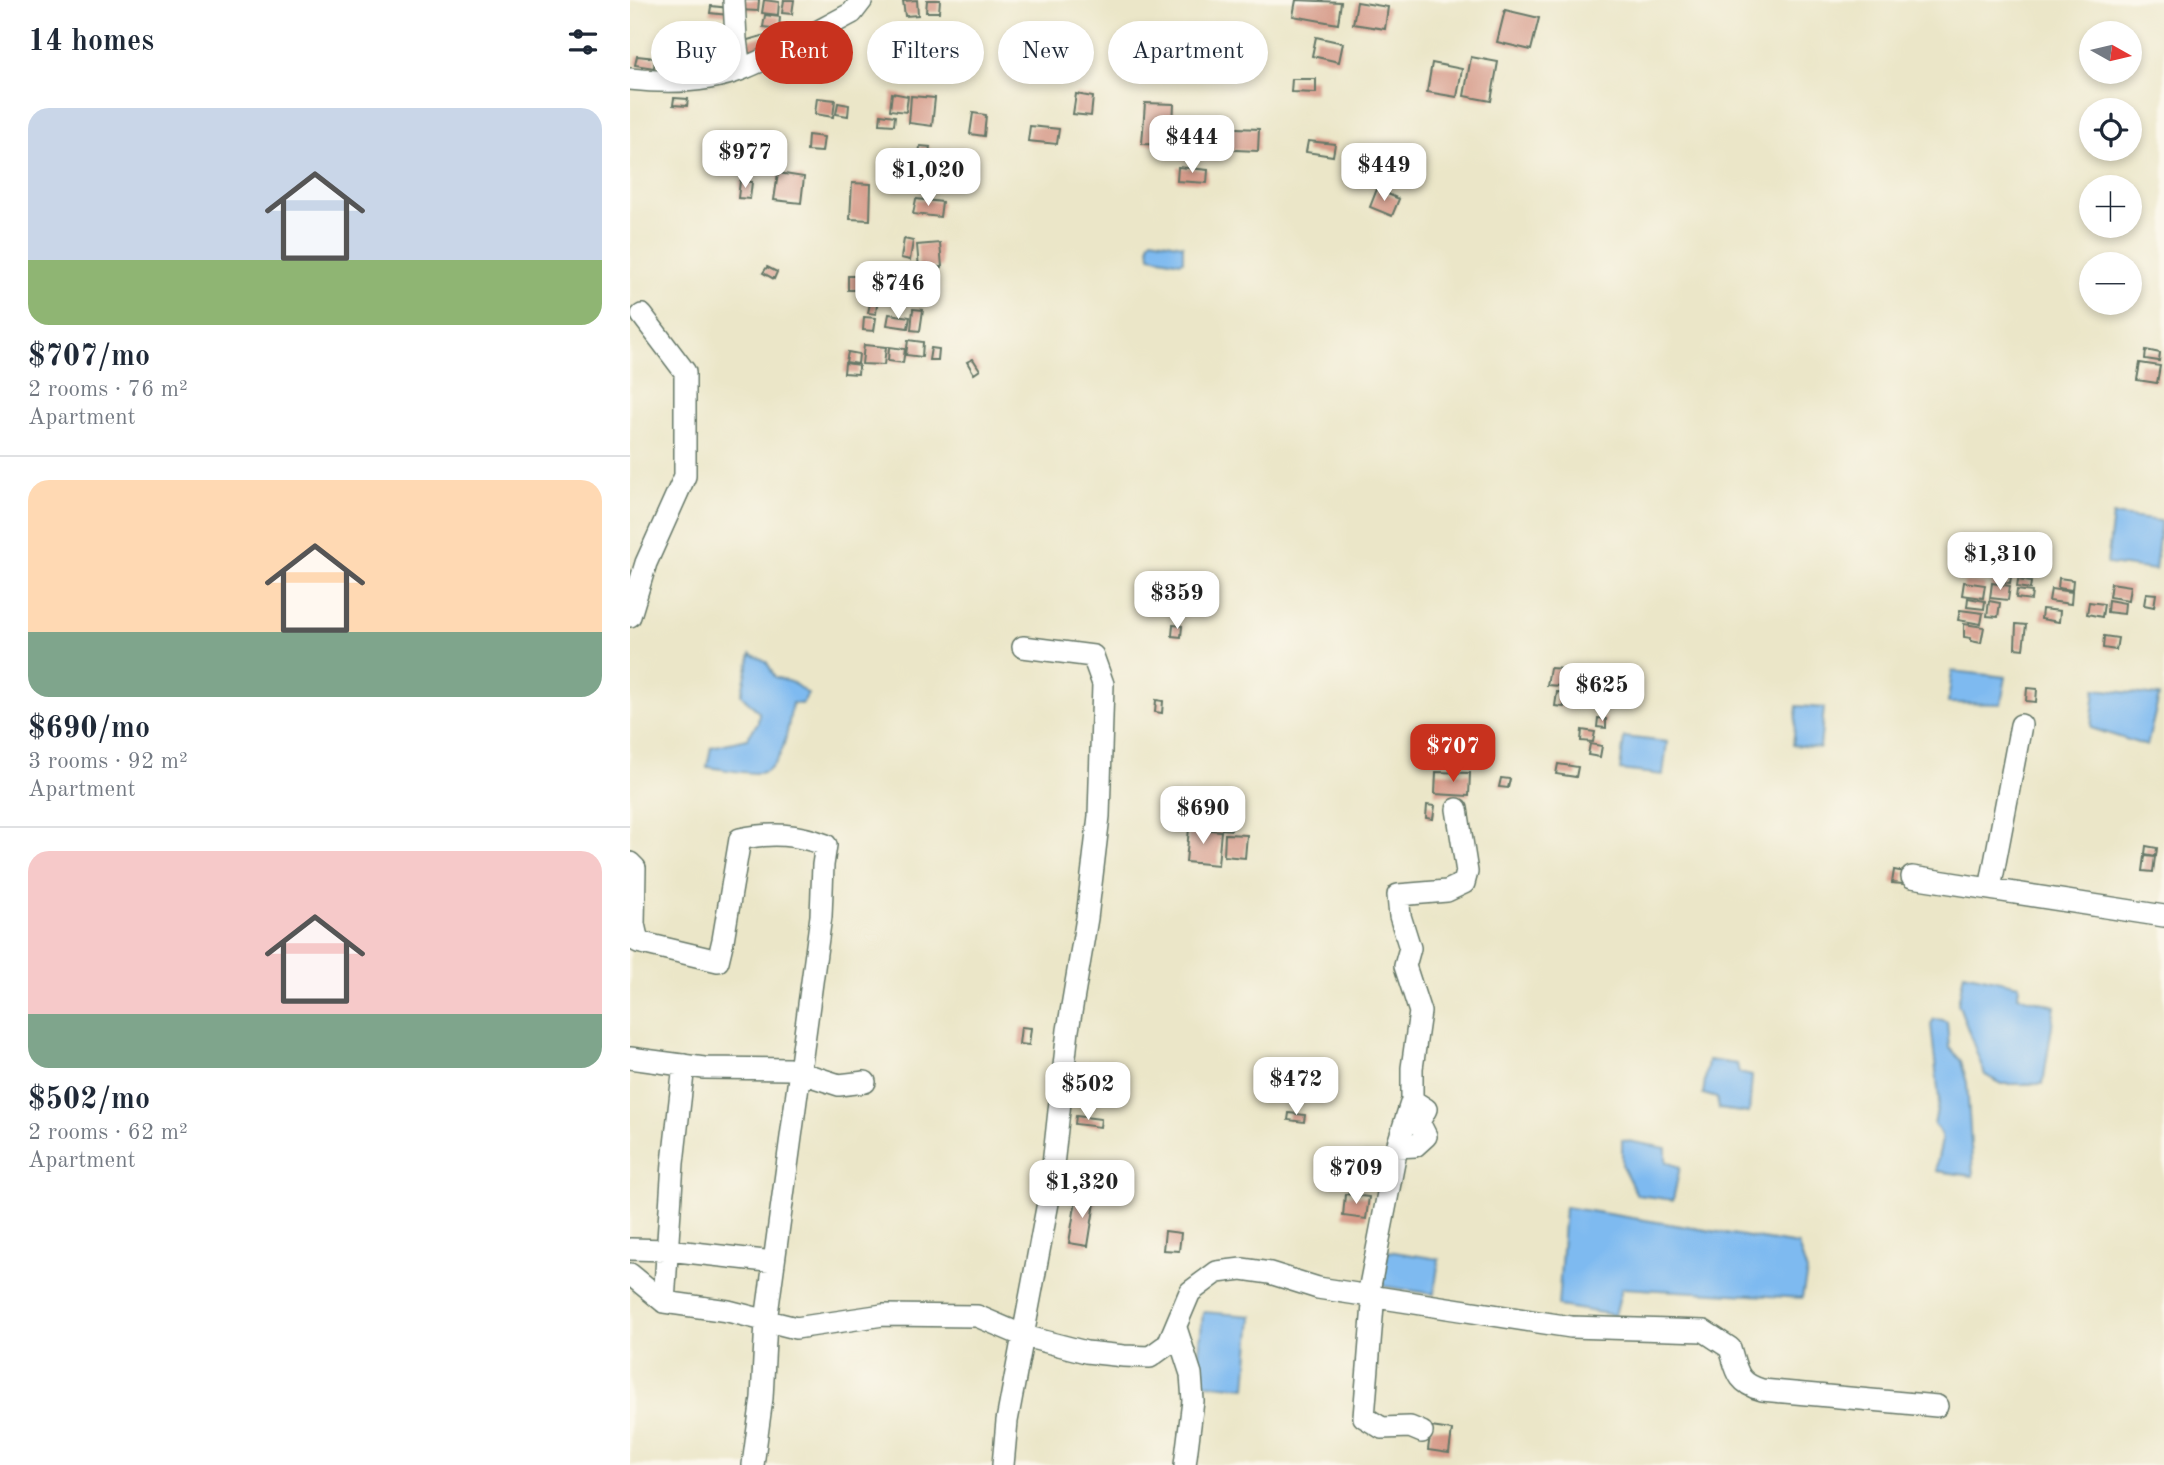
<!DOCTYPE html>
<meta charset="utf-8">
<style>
:root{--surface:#fff;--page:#f6f6f7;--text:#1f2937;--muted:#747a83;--line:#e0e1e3;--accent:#c8321e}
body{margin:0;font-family:"Old Standard TT",serif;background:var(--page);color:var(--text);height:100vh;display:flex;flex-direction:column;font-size:26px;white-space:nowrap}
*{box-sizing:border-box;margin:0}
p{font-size:23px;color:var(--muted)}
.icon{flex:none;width:38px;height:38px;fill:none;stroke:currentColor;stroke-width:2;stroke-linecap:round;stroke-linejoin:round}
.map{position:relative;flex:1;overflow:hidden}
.drawer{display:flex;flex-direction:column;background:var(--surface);width:630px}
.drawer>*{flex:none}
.hud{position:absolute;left:21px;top:21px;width:665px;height:63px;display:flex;gap:14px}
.needle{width:46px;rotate:98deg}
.tools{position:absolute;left:1449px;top:21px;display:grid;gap:14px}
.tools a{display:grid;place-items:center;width:63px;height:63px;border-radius:50%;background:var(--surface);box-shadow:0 4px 10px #0003;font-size:35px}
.price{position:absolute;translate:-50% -60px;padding:0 16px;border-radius:14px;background:#fff;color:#222;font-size:23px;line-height:46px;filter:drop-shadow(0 2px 4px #0008)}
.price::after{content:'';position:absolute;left:50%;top:42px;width:21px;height:16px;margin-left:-10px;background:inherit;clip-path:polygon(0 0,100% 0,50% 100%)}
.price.on{background:var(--accent);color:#fff}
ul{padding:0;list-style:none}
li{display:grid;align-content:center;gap:14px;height:371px;padding:0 28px}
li+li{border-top:2px solid var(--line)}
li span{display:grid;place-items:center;height:217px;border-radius:21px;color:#555}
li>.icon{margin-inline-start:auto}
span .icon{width:126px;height:126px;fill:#fffc;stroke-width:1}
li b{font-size:30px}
h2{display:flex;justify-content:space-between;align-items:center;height:84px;padding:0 28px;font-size:30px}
.tag{padding:0 24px;border-radius:32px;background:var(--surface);box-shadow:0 4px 10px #0003;font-size:24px;line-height:63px}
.tag.on{background:var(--accent);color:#fff}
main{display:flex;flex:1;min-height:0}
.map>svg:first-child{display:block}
</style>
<main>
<section class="drawer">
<h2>14 homes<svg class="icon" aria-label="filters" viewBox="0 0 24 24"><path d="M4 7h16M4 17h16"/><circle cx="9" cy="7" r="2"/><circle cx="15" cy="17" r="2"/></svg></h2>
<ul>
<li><span style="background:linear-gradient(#c9d6e8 70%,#8fb573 0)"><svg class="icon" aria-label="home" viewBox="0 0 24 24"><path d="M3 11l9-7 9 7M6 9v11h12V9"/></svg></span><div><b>$707/mo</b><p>2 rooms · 76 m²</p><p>Apartment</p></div></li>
<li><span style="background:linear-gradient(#ffd9b3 70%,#7fa58c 0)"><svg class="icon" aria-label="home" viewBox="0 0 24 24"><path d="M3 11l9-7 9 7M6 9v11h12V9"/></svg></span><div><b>$690/mo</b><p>3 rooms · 92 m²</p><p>Apartment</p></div></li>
<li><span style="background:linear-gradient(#f6c9c9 75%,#7fa58c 0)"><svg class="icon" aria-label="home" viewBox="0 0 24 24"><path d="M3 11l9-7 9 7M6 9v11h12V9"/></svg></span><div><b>$502/mo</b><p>2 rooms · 62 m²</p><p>Apartment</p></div></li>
</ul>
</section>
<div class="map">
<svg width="1534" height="1465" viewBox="0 0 1534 1465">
<rect width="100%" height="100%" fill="#fbf7ec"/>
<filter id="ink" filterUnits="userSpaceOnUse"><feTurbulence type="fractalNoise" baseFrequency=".0143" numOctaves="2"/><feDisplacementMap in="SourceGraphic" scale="14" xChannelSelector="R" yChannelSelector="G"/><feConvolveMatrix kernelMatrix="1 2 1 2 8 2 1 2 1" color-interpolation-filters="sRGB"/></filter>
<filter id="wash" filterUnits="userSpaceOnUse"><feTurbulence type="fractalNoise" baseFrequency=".00686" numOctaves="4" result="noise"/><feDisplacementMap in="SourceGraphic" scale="28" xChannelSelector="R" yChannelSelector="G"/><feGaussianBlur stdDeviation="1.57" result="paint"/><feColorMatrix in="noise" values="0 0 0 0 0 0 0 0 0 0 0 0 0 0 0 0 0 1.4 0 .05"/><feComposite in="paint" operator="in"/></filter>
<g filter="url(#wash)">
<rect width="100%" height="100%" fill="#ebe6c8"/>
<path fill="#7ebaf0" stroke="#4e7c92" stroke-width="2" d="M522,239L553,245V261L550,262L520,256L519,244Z
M1483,515L1531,521L1525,570L1477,564Z
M121,654L136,661L145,677L163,683L178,694L172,704L162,703C159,722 155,765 133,772C122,776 90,768 77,767L81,747L117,739L128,722L129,712L111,695Z
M1322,671L1376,677L1371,704L1318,703Z
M1465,689L1529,696L1517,746L1461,728Z
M1167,706L1194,708L1190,748L1163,745Z
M994,737L1037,742L1033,775L990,770Z
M1334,973L1389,985L1388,996L1425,1006L1413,1084H1372L1355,1075L1328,1003Z
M1304,1019L1313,1020L1317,1022L1319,1047L1331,1061L1337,1083L1343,1176L1307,1171C1305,1151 1320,1140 1304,1125L1309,1099L1301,1024Z
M1078,1060L1107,1064L1109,1073L1122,1076L1119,1113L1089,1109L1087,1098L1073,1094Z
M992,1140L1036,1148V1162L1050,1167L1043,1200L1007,1195L992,1166Z
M710,1154L755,1155L754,1176L710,1175Z
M935,1207L1168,1245L1177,1272L1172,1298L992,1288L985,1315L928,1306Z
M758,1251L809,1259L804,1294L752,1286Z
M573,1312L622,1316L616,1387L566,1383Z"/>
<g id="blocks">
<path fill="#d69a88" d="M109,0H129L128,11L109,10Z
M134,0L149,2L148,15L132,13Z
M154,0H164L162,14L152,13Z
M287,0L288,15L275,16L273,1Z
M297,0H310L309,12H296Z
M666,0L711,2L708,24L663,16Z
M727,2L758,7L755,29L723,24Z
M81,6L99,8L98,15L80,13Z
M875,10L909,18L901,50L867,42Z
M135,15L150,17L149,29L133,27Z
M146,32L148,44L112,59L114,41Z
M277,32L286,33L285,46L276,45Z
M290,33L305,35L304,42L290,40Z
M686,37L713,43L709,62L682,56Z
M103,44L105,57L86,59L85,46Z
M29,53L58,57L57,66L27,62Z
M7,56L25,58L24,68L5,65Z
M841,57L868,62L861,101L834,96Z
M295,58L306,59L305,71L294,70Z
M802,63L832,69L827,97L797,92Z
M662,79H686V93L661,92Z
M262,93L278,96L276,112L260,110Z
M446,94L463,97L461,116L443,114Z
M281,96L305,98L302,126L279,123Z
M44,98L58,99L57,106L43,105Z
M187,98L205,100L203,117L185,114Z
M208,103L219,105L218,116L206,114Z
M515,103L544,104L542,145L512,144Z
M343,113L356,115L354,136L340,134Z
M251,114L265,116L264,125L250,124Z
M400,126L429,129L427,144L398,141Z
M583,127L629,129L628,151L582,149Z
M178,135L194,137L192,152L177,151Z
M105,138L120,140L119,153L104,152Z
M678,141L705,144L703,156L676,152Z
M89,146L99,148L98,156L88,155Z
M290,146L300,147L298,159L289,157Z
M559,147L572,152L569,159L556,154Z
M548,167L578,170L577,183L547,181Z
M148,173L174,177L171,203L144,200Z
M110,181L122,182L120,199L108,198Z
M222,183L241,184L240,220L220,219Z
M747,189L769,199L762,216L740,207Z
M286,199L312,202L310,217L283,214Z
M274,239L283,241L280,260L271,258Z
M310,243L312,267L289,269L287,245Z
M137,267L147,272L144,279L133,273Z
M218,276H231V290H218Z
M240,303L247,304L246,314L238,313Z
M283,309L293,310L290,331L281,330Z
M259,314L280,317L278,328L257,325Z
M234,317L246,318L244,331L233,330Z
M278,340L293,342L292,357L276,355Z
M234,345L256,347L254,365L232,364Z
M259,347L275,349L273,363L258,361Z
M301,348L309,349L308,360H299Z
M1516,350L1530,353L1529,361L1515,359Z
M218,352L229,354L228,364L216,362Z
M343,359L350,370L344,374L337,362Z
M215,363L229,365L228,374L214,373Z
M1510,363L1530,366L1527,383L1507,380Z
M1370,569L1382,571L1380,583L1368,581Z
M1429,578L1443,580L1442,590L1428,588Z
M1388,580L1401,582L1400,589L1387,587Z
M1334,582L1355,585L1353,598L1332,595Z
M1362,583L1380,586L1378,600L1360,598Z
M1481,583L1501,586L1499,600L1479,597Z
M1421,589L1442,592L1441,604L1419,601Z
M1387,590L1402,592L1401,600L1386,598Z
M1516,593L1526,594L1524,607L1514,605Z
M1338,598L1355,601L1354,609L1337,607Z
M1478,600L1495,603L1494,614L1477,612Z
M1359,601L1370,603L1368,617L1357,616Z
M1459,602L1474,604L1472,617L1457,614Z
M1412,609L1430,611L1429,622L1411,619Z
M1330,610L1353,613L1351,624L1328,620Z
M1334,624L1354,627L1351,643L1341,641V638L1334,637Z
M1386,624L1396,625L1393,649L1385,648Z
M543,625L552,626L551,637L542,636Z
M1474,636L1488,638L1486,650L1473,648Z
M920,668L933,669L931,686L917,685Z
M1397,688L1407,689L1406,702L1396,701Z
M927,692L936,693L934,707L925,706Z
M526,700L533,701L532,713L525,712Z
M968,718L976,719V728L967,727Z
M952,730L965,732L963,742L951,741Z
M960,744L972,746L970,757L958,755Z
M928,764L948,767L946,777L926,774Z
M806,772L840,773L839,796L805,794Z
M871,778L880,779L878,788L869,787Z
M797,805L805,806L803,819L796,818Z
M593,818L602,819L601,830L592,829Z
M559,828L591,831L588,865L556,862Z
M595,834L617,835L615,858L594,856Z
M1516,846L1527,848L1526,856L1515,854Z
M1515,856L1525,857L1523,872L1513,871Z
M1264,870L1275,872L1273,884L1262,883Z
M391,1027L401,1028L399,1045L389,1044Z
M659,1113L675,1115L674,1122L658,1120Z
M446,1116L471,1119L470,1127L445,1124Z
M447,1193L466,1196L458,1246L439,1243Z
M715,1194L739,1197L736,1219L713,1216Z
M535,1231L551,1233L549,1251L533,1250Z
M801,1427L822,1430L819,1453L798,1450Z"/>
</g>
</g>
<g filter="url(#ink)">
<use href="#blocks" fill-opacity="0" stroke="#667868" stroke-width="2"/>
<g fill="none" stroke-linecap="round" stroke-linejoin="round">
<defs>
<path id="minor" d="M104,0L106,39L110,70
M0,79C36,83 77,83 112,69C150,54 186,32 222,13L232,0
M0,616L16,563L55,476V372L12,315
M0,863L5,868L4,924L0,932
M1282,877L1534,916
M1360,889L1391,725
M4,924L8,942L88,961L93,940L110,839C141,832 167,834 196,845L193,865L191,916L136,1321L132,1398L123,1465
M0,1058L74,1068L159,1069L209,1085L235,1082
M767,1147L785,1146L796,1136L789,1122L796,1109L782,1100
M0,1249L38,1250L144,1262
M0,1274L34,1302L98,1311L166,1328L253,1315L347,1316L394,1336L456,1352L494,1356L520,1357L538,1344L560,1292L587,1272L612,1269L640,1273L688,1288L941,1327L1074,1331L1100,1348C1107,1371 1107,1383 1132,1390L1307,1406
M34,1302L43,1163L54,1065
M546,1328L561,1374L563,1401L555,1465
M792,1432L780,1427L752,1428L734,1417L743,1305L738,1296L767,1147L782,1100V1068L790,1012L775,966L780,948L770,916L768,895L817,891L834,883L837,872L827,809
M373,1465L377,1421L420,1192L438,1030L457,918L469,816L473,684L463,656L393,647"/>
</defs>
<use href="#minor" stroke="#667868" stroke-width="24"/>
<use href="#minor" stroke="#fff" stroke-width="21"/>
</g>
</g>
</svg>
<div class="tools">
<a><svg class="needle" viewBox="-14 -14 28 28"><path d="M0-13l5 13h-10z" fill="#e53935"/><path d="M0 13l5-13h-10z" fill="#747a83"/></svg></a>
<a><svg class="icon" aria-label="locate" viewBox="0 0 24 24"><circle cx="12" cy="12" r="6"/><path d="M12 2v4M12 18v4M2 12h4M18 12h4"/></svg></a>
<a>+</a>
<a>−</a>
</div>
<b class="price" style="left:562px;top:175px">$444</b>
<b class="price" style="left:115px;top:190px">$977</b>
<b class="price" style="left:754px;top:203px">$449</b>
<b class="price" style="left:298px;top:208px">$1,020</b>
<b class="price" style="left:268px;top:321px">$746</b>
<b class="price" style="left:1370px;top:592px">$1,310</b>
<b class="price" style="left:547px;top:631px">$359</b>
<b class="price" style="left:972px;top:723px">$625</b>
<b class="price on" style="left:823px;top:784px">$707</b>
<b class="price" style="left:573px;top:846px">$690</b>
<b class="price" style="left:666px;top:1117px">$472</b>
<b class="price" style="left:458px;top:1122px">$502</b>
<b class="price" style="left:726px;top:1206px">$709</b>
<b class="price" style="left:452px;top:1220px">$1,320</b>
<div class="hud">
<a class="tag">Buy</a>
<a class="tag on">Rent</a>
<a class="tag">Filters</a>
<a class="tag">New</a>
<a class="tag">Apartment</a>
</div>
</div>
</main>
